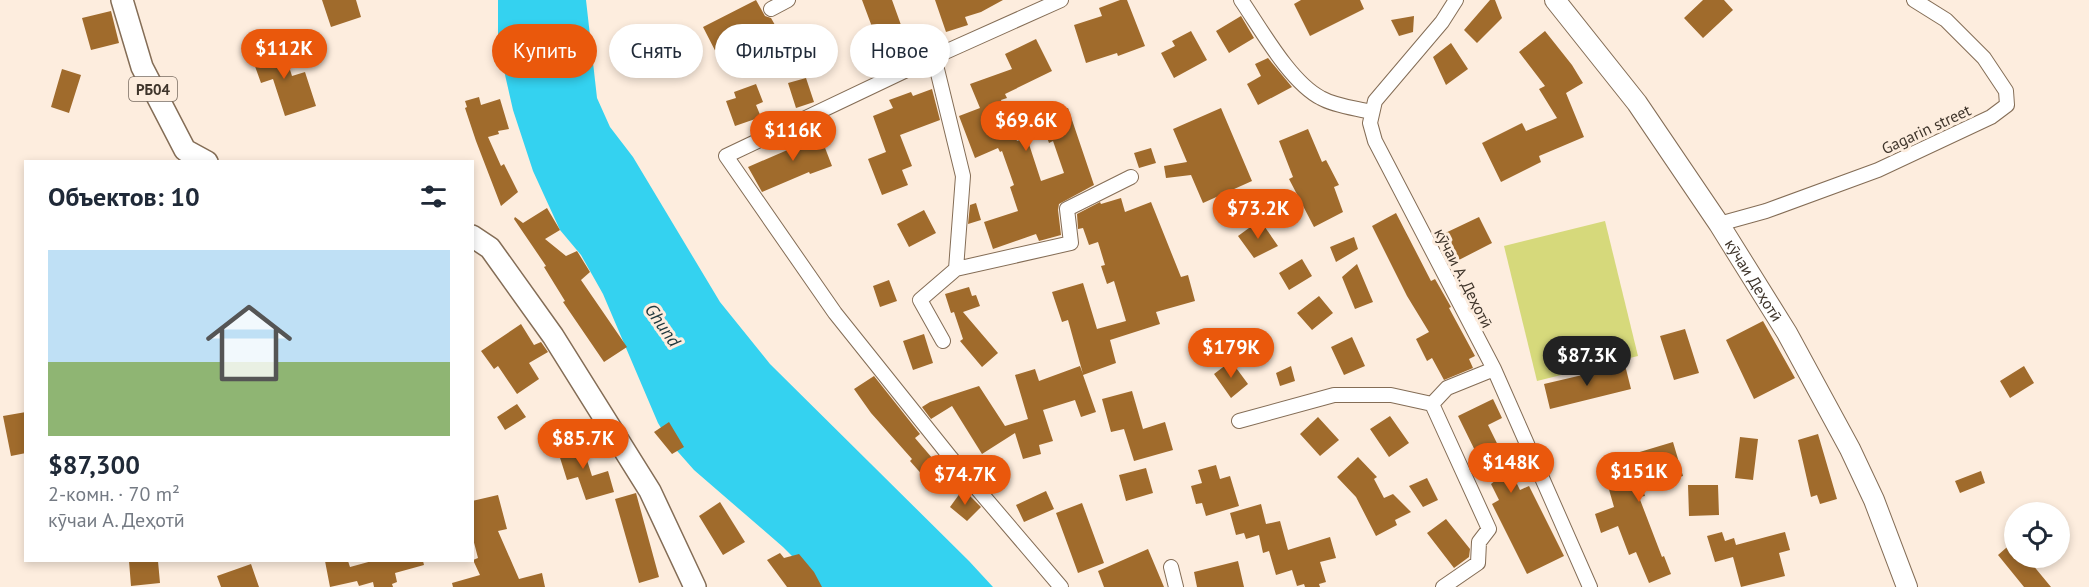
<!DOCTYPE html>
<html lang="ru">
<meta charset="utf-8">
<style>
:root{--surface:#fff;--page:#f6f6f7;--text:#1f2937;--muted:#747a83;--accent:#ea580c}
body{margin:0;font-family:"PT Sans",sans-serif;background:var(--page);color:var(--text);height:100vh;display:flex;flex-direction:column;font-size:22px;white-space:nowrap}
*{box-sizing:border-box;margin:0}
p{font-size:20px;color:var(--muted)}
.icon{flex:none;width:33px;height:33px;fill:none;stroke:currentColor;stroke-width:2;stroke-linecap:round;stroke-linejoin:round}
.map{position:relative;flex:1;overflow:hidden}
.drawer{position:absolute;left:24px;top:160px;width:450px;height:402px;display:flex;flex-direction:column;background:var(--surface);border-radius:0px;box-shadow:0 3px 9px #0003}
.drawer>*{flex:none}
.top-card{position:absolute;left:492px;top:24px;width:570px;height:54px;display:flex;gap:12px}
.controls{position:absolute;left:2004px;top:502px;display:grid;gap:12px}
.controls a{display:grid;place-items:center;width:66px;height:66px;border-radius:50%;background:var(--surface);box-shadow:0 3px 9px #0003;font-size:30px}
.price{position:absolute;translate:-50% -51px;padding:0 14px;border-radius:21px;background:var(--accent);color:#fff;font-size:20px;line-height:39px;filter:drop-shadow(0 2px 3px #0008)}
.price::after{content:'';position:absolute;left:50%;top:36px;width:18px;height:14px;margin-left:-9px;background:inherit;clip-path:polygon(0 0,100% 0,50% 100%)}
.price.active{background:#222;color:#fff}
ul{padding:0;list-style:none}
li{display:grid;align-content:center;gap:12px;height:318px;padding:0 24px}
li span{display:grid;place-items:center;height:186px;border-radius:0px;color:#555}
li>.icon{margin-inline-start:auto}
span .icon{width:108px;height:108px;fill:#fffc;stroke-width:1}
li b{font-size:26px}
h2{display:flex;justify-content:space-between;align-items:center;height:72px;padding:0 24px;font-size:26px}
.tag{padding:0 21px;border-radius:27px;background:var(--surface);box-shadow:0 3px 9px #0003;font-size:21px;line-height:54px}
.tag.active{background:var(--accent);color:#fff}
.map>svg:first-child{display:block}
</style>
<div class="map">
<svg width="2089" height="587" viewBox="0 0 2089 587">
<rect width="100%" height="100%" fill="#fdedde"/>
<path fill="#d6d97b" d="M1605,221L1638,356L1537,381L1504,246Z"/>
<path fill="#34d2f0" d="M498,0H586L597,98L610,127L633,157L720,302L770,364L969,561L993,587H820L811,575L783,547L694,470L671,444L658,423L603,294L581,255L560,230L533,171L513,110L498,44Z"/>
<path fill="#a06b2c" d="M322,0H356L361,17L331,27Z
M756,0L765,16L771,18L775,25L770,27L777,41L724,68L703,27Z
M862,0H892L910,50L884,59Z
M935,0H1003L981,12L965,17L968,25L946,32Z
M1120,0H1127L1145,46L1118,56L1117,53L1086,63L1074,25L1102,16L1099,8Z
M1301,0H1360L1364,9L1310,36L1294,4Z
M1490,0H1495L1502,18L1477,43L1464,30Z
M1703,0H1724L1733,10L1703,38L1684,18Z
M111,11L119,43L91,50L82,18Z
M1241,16L1254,38L1229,53L1216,31Z
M1414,16L1413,32L1399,36L1391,20Z
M1191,31L1207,60L1174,78L1161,53L1175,46L1172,41Z
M1545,31L1572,65L1583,83L1566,93L1584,137L1539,156L1541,162L1501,182L1482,143L1522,123L1526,131L1557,118L1539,89L1545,86L1519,52Z
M1036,39L1052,71L1005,94L1007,98L1001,100L1017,141L1027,138L1041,181L1064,173L1053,141L1049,143L1040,118L1068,108L1094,185L1059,204L1058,210L1061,235L1039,241L1036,234L993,249L984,222L1018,211L1010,187L1014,185L1002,151L1000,152L998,148L975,158L959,116L980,108L970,84L1012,69L1005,54Z
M1451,43L1468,69L1446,85L1433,57Z
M282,45L292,76L305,72L316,106L285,116L273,79L261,83L251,55Z
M1268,58L1292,87L1258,105L1247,84L1261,76L1255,64Z
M62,69L81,75L69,113L51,107Z
M806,78L814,102L796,108L788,83Z
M756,84L763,102L756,105L761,117L735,126L726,101L736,98L734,92Z
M932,89L940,120L900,135L912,166L902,170L908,185L882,195L868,159L886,152L873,116L893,108L889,100L911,92L913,96Z
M479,97L481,105L500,99L509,129L498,131L499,134L488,137L501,166L504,164L518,192L501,206L476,141L465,108L467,107L465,101Z
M1221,108L1252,181L1203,203L1191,175L1166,178L1164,166L1187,162L1173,129Z
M817,127L832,166L810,174L809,172L762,192L748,167L799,145L795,135Z
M1308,129L1322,162L1326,160L1339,185L1334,187L1343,212L1314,227L1289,179L1293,177L1279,141Z
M1151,148L1156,163L1139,168L1134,153Z
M1121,198L1125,212L1151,202L1181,277L1188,275L1195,301L1156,312L1160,324L1110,340L1116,363L1083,375L1096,412L1081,417L1075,400L1043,410L1053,441L1039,445L1041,454L1023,459L1015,433L982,454L952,406L931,419L922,407L930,402L979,386L1005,426L1028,419L1015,375L1035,369L1039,381L1080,366L1083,374L1068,320L1062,322L1052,292L1083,283L1097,329L1126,321L1114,281L1107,284L1101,266L1105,265L1098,242L1089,245L1083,228L1078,229L1077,214L1100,202L1101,204Z
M976,203L981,220L968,224L970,205Z
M547,208L560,230L545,239L566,256L577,251L590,272L581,280L627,347L604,362L563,302L565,301L544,267L546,266L514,219L515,217L523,223Z
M924,210L936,233L909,247L897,224Z
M1396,213L1431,281L1435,279L1451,307L1449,308L1475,356L1469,359L1473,368L1444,380L1432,358L1427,361L1416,339L1429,332L1407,296L1372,226Z
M1479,217L1492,243L1455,262L1441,235Z
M1260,220L1278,246L1254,258L1238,236Z
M1354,237L1358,249L1336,262L1330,247Z
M1302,259L1312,276L1289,290L1279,273Z
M1357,264L1373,302L1355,309L1342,277Z
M889,280L897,301L880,307L873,286Z
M969,287L972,296L976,295L980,306L963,312L998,353L982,367L960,341L963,339L954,312L951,313L945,294Z
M1319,296L1333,313L1312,330L1297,313Z
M1763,321L1795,378L1754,399L1726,340Z
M521,324L534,345L541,342L548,352L529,363L539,379L517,394L498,366L494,369L481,351Z
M1685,329L1699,373L1674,380L1660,336Z
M924,334L933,363L913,370L903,341Z
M1352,337L1365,366L1344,375L1331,347Z
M1231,361L1248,384L1231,398L1214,374Z
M1625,365L1631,389L1550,409L1544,384Z
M1291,366L1295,381L1280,386L1276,373Z
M2024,366L2034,383L2010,398L2000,381Z
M874,376L920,434L915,438L939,466L925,478L910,461L912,459L871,413L854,389Z
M1132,391L1143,429L1165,422L1173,450L1134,461L1124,429L1111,432L1102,399Z
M1493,399L1502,418L1488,425L1520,490L1529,486L1564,556L1527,574L1492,504L1499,500L1491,484L1500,477L1497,472L1488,477L1458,416Z
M517,404L526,417L505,430L497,417Z
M26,412V453L11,456L3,416Z
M1390,416L1409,443L1389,457L1370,429Z
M1318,417L1339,440L1320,456L1300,434Z
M669,422L684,447L672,454L654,432Z
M1818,434L1837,499L1820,504L1817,495L1811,497L1798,440Z
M1740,437L1758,439L1753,480L1735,478Z
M580,438L592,476L608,471L614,492L586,500L578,477L567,480L556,445Z
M1673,442L1683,476L1642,487L1645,496L1639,497L1662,557L1664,556L1671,574L1649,583L1636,552L1629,555L1618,526L1601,533L1595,514L1614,507L1604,472L1615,469L1613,460Z
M1358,457L1377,477L1374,479L1384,498L1393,494L1411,512L1395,520L1397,525L1376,536L1356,497L1337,477Z
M1216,465L1220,479L1230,476L1239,506L1206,516L1202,503L1196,504L1191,486L1202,483L1198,470Z
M1146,468L1153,493L1126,501L1119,475Z
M1981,471L1985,483L1960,493L1955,481Z
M1427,478L1438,500L1423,507L1409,486Z
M1688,485H1718L1719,515L1689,516Z
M963,489L981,507L967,521L950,507Z
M1046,491L1054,509L1024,522L1016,505Z
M636,493L659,577L639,583L615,499Z
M498,495L507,529L498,531L519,579L542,573L545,587H453L452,583L480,575L473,560L478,558L472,535V501Z
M720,502L745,542L723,555L699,516Z
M1082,503L1104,563L1078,573L1056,513Z
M1261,504L1266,524L1280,521L1288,550L1330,537L1336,558L1320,562L1326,582L1319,584L1320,587H1305L1304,584L1297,586L1292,570L1276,575L1269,551L1263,553L1259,535L1246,539L1244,533L1236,535L1230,513Z
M1446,519L1470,549L1469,557L1454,568L1427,533Z
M1722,532L1725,541L1734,538L1736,545L1785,532L1790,550L1779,553L1785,576L1741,587L1733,557L1715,562L1707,536Z
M2014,541V558H2027L2051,587H2024L1998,555Z
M1148,549L1164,587H1104L1098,571Z
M780,553L784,558L799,554L814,572L822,587H787L767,560Z
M129,561H158L160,583L131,586Z
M325,561H348L350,567L372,561H423L424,565L395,573L397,582L392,584L393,587H374L373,582L359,586L357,581L330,587Z
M1238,561L1244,587H1197L1194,572Z
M251,564L259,587H221L217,576Z"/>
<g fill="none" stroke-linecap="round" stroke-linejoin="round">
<defs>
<path id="street" d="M1241,0C1261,29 1290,82 1321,98C1335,106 1355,108 1371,112
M1456,0L1442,22L1375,101L1370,123L1375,141L1494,369L1590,587
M771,9L788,0
M934,57L963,176L956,269
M1719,224L1766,211L1878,170L1991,117L2007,105L2006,91L1984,58L1946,20L1914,0
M943,341L920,300L956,269L1071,243L1067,209L1131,177
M1432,404L1489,529L1479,542L1478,563L1443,587
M1239,421L1334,395H1391L1432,404L1447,388L1494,369
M1171,567L1176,587
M1061,587L951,458L835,313L726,156L934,57L1061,0"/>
<g id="secondary">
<path id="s1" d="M1555,0L1637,103L1719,224L1787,333L1850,449L1874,500L1907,587"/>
</g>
<path id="primary" d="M122,0L142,67L185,150L207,162
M472,236L490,248L553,336L650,491L695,587"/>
</defs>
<use href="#street" stroke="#846d56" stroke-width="16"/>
<use href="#secondary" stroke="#846d56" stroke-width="22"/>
<use href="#primary" stroke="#846d56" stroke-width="24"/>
<use href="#street" stroke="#fff" stroke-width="14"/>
<use href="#secondary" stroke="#fff" stroke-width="20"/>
<use href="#primary" stroke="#fff" stroke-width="21"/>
</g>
<g text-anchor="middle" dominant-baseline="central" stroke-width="6" stroke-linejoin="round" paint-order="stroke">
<rect fill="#fdedde" stroke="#786c61" stroke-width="1.5" x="129" y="77" width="48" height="24" rx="4.5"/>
<g font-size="15" font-weight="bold" fill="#3f352b">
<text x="153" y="89">РБ04</text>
</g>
<g font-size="16" fill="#3f352b" stroke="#fdedde">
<text transform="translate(1926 129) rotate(-25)">Gagarin street</text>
<text transform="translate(1464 278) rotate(63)">кӯчаи А. Деҳотӣ</text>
<text stroke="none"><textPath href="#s1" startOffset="344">кӯчаи Деҳотӣ</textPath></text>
</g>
<g font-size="18" font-style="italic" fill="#213a3f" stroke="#fdedde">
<text transform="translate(663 325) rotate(55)">Ghund</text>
</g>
</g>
</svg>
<div class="controls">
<a><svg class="icon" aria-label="locate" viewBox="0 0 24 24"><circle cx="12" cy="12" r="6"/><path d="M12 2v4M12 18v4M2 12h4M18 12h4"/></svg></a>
</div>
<b class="price" style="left:284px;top:80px">$112K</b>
<b class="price" style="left:1026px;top:152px">$69.6K</b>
<b class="price" style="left:793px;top:162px">$116K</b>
<b class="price" style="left:1258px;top:240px">$73.2K</b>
<b class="price" style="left:1231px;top:379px">$179K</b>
<b class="price active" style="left:1587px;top:387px">$87.3K</b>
<b class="price" style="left:583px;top:470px">$85.7K</b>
<b class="price" style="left:1511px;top:494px">$148K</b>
<b class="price" style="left:1639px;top:503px">$151K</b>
<b class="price" style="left:965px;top:506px">$74.7K</b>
<div class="top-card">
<a class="tag active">Купить</a>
<a class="tag">Снять</a>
<a class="tag">Фильтры</a>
<a class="tag">Новое</a>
</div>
<section class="drawer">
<h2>Объектов: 10<svg class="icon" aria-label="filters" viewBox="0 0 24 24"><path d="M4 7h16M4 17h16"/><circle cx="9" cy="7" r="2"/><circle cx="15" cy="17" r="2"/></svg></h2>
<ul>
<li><span style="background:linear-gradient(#bfe0f5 60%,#8fb573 0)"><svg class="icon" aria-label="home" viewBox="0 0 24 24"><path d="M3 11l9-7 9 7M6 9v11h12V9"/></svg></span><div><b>$87,300</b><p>2-комн. · 70 m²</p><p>кӯчаи А. Деҳотӣ</p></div></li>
</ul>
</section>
</div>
